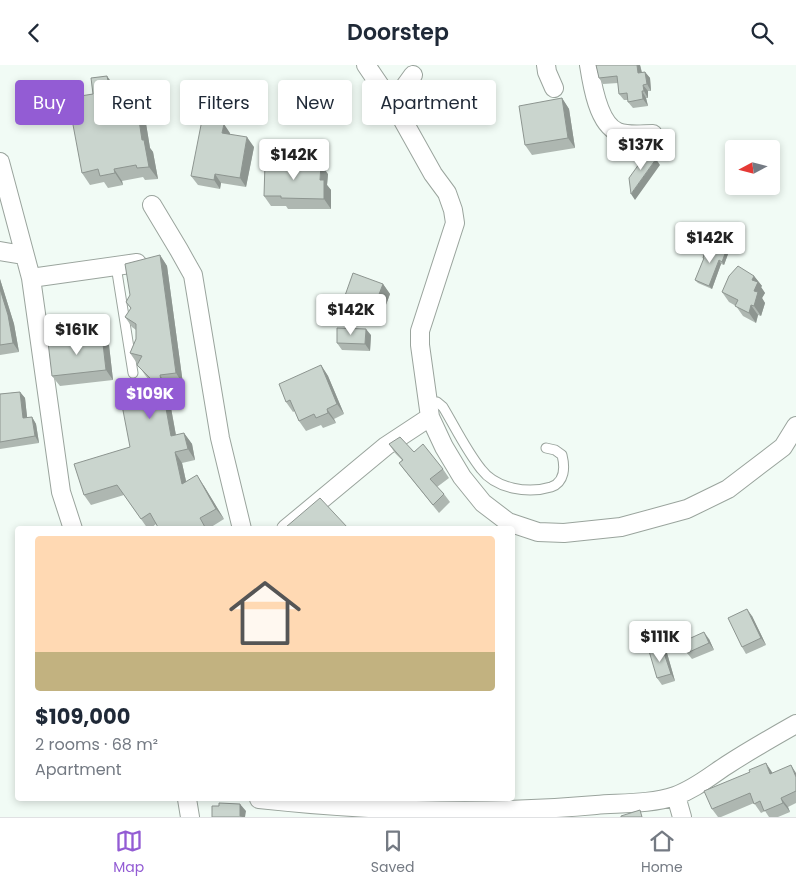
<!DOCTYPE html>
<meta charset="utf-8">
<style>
:root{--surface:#fff;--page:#f2f2f3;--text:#1f2937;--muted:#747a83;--line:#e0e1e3;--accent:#935cd4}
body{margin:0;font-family:Poppins,sans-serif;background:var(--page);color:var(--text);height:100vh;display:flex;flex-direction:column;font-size:19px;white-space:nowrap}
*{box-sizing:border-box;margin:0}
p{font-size:16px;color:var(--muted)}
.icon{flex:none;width:28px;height:28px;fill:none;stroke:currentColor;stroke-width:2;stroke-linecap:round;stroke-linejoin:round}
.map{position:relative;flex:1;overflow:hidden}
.drawer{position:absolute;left:15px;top:461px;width:500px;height:275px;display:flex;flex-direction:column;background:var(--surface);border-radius:5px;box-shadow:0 2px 8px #0003}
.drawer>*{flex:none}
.guide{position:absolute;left:15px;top:15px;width:500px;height:45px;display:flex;gap:10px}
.needle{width:32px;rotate:263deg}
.buttons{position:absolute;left:725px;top:75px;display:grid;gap:10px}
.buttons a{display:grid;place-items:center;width:55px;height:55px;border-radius:5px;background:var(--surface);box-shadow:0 2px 8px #0003;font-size:25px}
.price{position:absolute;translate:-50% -42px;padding:0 11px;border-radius:5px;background:#fff;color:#222;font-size:16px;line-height:32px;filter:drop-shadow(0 1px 2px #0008)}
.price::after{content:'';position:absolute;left:50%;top:30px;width:15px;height:11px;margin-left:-8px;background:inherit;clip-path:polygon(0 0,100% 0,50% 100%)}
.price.current{background:var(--accent);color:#fff}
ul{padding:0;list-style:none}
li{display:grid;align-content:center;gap:10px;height:265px;padding:0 20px}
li+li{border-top:1px solid var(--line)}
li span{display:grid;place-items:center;height:155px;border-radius:5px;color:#555}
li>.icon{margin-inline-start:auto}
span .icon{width:90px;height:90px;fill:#fffc;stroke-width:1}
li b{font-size:21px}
.tag{padding:0 18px;border-radius:5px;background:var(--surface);box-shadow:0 2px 8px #0003;font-size:18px;line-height:45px}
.tag.current{background:var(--accent);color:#fff}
header{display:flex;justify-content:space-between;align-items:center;height:65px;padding:0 20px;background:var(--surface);font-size:22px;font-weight:600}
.tabs{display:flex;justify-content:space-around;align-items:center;height:70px;border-top:1px solid var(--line);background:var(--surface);font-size:14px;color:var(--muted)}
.tabs a{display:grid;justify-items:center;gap:2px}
.tabs .current{color:var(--accent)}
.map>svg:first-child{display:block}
</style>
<header><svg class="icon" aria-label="back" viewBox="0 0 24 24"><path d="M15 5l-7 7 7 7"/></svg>Doorstep<svg class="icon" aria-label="search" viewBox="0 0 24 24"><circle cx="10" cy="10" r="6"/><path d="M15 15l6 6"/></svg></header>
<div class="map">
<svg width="796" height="752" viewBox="0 0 796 752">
<rect width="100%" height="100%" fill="#f1fbf5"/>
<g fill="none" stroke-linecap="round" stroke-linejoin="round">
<defs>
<path id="service" d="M116,201L133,308
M428,339L437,337L443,342C455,362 466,385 481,404C496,424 528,429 551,422C565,417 565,402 562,390L555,385L546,383"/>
<path id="minor" d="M366,0L400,50L433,109L447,128L453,145L455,158L420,266V280L430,352L444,382L462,412L483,438L508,457L538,467L564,468L621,462L687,444L728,424L783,382L796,361
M546,0L547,7L554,23
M589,0C592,19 598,59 618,67C628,71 642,69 653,69
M392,39L413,10
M0,97L31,213L61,427L73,464
M152,140L179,185L193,210L220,373L242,464
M0,186L23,190
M31,213L137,198
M286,464L386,381L430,352
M676,731L682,752
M187,734L190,752
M259,734C370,746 485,750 596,740C622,738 651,739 675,731C695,724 710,711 727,700C750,685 773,672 796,659"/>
</defs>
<use href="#service" stroke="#9aa49d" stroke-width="11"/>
<use href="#minor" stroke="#9aa49d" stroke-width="20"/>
<use href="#service" stroke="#fff" stroke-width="9"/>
<use href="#minor" stroke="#fff" stroke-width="18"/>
</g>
<path fill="#aeb7b1" d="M596,0H640L642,7H645L650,13L651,26H648V33H646L648,41L633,43L628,37V35H624L619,29L618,18L603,19L599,13Z
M134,22L142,34L150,83L153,87L158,114L145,115L143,112L122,116L123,120L108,123L104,117L90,120L82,108L93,29L116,23V25Z
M562,33L569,44L575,83L532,90L525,80Z
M230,68V69L254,82L246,122L221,118L220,124L198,120L191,111Z
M328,109L327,120L331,125V144H288L286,141H271L264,131Z
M726,186L728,189L724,200L721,199L712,224L698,218L695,215L704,194L703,193Z
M160,190L167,201L183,319L167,321L176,370L184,368L192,379L195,395L182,398L186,416L204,421L224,454L208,464L156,459L150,464H148L124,430L91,440L84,430L130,382V333L150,316L145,310L130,288L136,274V265L132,262L125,252L131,244L126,237Z
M754,211L762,221L761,222L765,228L762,233L765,238L761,251L758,250L756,258L743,251L736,241L729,237L722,227Z
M0,214L14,259L19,287L0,290Z
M383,219L390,229L378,261L349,249L342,239Z
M371,270L370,286L342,285L337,278Z
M109,280L113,315L60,321L52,311Z
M321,300L328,311L344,349L334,354L336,358L323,363L321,360L306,366L299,356L295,346L293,347L286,337Z
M20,327L25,333L27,353L32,352L36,359L39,378L0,384V329Z
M389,379L414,387L443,404L449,413L437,422L444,429L450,437L439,448L405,406L399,398L402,395L395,388Z
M752,551L766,580L746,589L742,582Z
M709,574L714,585L692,594L687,588Z
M662,582L667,588L675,616L662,620L657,613Z
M773,708H796V738L788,742L790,747L778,752H769L765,746L761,748L754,738L721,752H718L712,744Z"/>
<path fill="#8d9590" d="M637,0H640L643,14L638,8Z
M645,7L650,13L651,26L647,19Z
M107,11L116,23L118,38L110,26Z
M643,20L648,26V33L644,26Z
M134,22L142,34L150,83L153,87L158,114L149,102L142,75Z
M642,26L646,33L648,41L643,34Z
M562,33L569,44L575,83L568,73Z
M224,59L230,68L229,77L222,68Z
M247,72L254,82L246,122L240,113Z
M656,94L660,100L635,135L631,129Z
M321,99L328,109L327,120L331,125V144L324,134L320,115Z
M114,104L122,116L123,120L115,108Z
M215,109L221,118L220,124L214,115Z
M726,186L728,189L724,200L722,197Z
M160,190L167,201L183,319L176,308Z
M719,195L721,199L712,224L709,221Z
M754,211L762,221L761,222L765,228L762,233L765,238L761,251L754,241V226L752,215Z
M0,214L14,259L19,287L13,278L0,224Z
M383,219L390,229L378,261L371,250Z
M751,240L758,250L756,258L749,248Z
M366,264L371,270L370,286L365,279Z
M102,270L109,280L113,315L106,305Z
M321,300L328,311L344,349L337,339Z
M160,310L167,321L178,382L171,371Z
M20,327L25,333L28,360L23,353Z
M327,344L334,354L336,358L328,348Z
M32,352L36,359L39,378L35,371Z
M184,368L192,379L195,395L188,384Z
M175,387L182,398L189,430L182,419Z
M197,410L204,421L224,454L216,444Z
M747,544L752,551L766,580L761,573Z
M704,567L709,574L714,585L709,578Z
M662,582L667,588L675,616L671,609Z
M766,698L772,707L777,718L770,709Z
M791,700L796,708V712Z
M781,733L788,742L790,747L783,738Z
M240,739L246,746L245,752H241L240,751Z"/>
<path fill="#cad5ce" stroke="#8d9590" d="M596,0H637L638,8L645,7L647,19L643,20L644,26H642L643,34L628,37L627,28L619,29L617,11L599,13Z
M107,11L110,26L134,22L142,75H144L149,102L137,103L136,100L114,104L115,108L100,111L98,104L82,108L68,33L93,29L91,13Z
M562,33L568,73L525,80L519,41Z
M202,55L224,59L222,68L247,72L240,113L215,109L214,115L191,111Z
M647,88L656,94L631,129L629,113Z
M265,98L321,99L320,115H324V134L281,133V131H264Z
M707,179L726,186L722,197L719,195L709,221L695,215L704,193H703Z
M160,190L176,308L160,310L171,371L184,368L188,384L175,387L182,419L197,410L216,444L200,453L206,464H159L150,448L141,454L117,420L84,430L74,399L130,382L121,335L130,333L128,320L152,315L137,300L142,291L130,288L136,274V259L125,252L131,243L126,237L130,230L125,199Z
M738,201L754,211L752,215L758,217L754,226L758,227L754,241L751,240L749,248L735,241L738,235L722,227L729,211Z
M353,208L383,219L371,250L342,239Z
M0,224L8,250L13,278L0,280Z
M337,263L366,264L365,279L337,278Z
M102,270L106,305L52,311L48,277Z
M321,300L337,339L327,344L328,348L316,353L314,349L299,356L290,335L286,337L279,319Z
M20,327L23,353L32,352L35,371L0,377V329Z
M400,372L414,387L423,379L443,404L430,414L444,429L433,440L399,398L403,395L389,379Z
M320,433L348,463L346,464H278L286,462Z
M747,544L761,573L742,582L728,553Z
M704,567L709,578L687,588L682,577Z
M662,582L671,609L657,613L649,586Z
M766,698L770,709L791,700L796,712V726L781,733L783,738L764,746L760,736L754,739L750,728L712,744L704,726L750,707L749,705Z
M219,738L240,739V751H242V752H212V741H219Z
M640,745L642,752H621V751Z"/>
</svg>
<div class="buttons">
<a><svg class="needle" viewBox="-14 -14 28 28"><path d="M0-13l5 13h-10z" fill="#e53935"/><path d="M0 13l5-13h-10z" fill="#747a83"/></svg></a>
</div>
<b class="price" style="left:641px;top:106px">$137K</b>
<b class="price" style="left:294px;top:116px">$142K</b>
<b class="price" style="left:710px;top:199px">$142K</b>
<b class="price" style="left:351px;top:271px">$142K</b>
<b class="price" style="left:77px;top:291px">$161K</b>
<b class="price current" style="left:150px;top:355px">$109K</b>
<b class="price" style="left:660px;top:598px">$111K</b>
<div class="guide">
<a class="tag current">Buy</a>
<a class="tag">Rent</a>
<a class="tag">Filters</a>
<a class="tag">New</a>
<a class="tag">Apartment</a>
</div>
<section class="drawer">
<ul>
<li><span style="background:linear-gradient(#ffd9b3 75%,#c2b280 0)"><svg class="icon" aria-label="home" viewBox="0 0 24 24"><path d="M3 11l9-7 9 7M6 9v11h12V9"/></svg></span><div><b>$109,000</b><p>2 rooms · 68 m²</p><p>Apartment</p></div></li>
</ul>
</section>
</div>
<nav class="tabs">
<a class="current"><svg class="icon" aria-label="map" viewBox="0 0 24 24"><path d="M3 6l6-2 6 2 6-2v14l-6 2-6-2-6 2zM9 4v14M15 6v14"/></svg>Map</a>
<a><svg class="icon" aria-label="saved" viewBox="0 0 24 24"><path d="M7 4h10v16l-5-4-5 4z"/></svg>Saved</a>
<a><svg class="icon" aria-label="home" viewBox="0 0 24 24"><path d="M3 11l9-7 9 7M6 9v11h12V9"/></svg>Home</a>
</nav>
